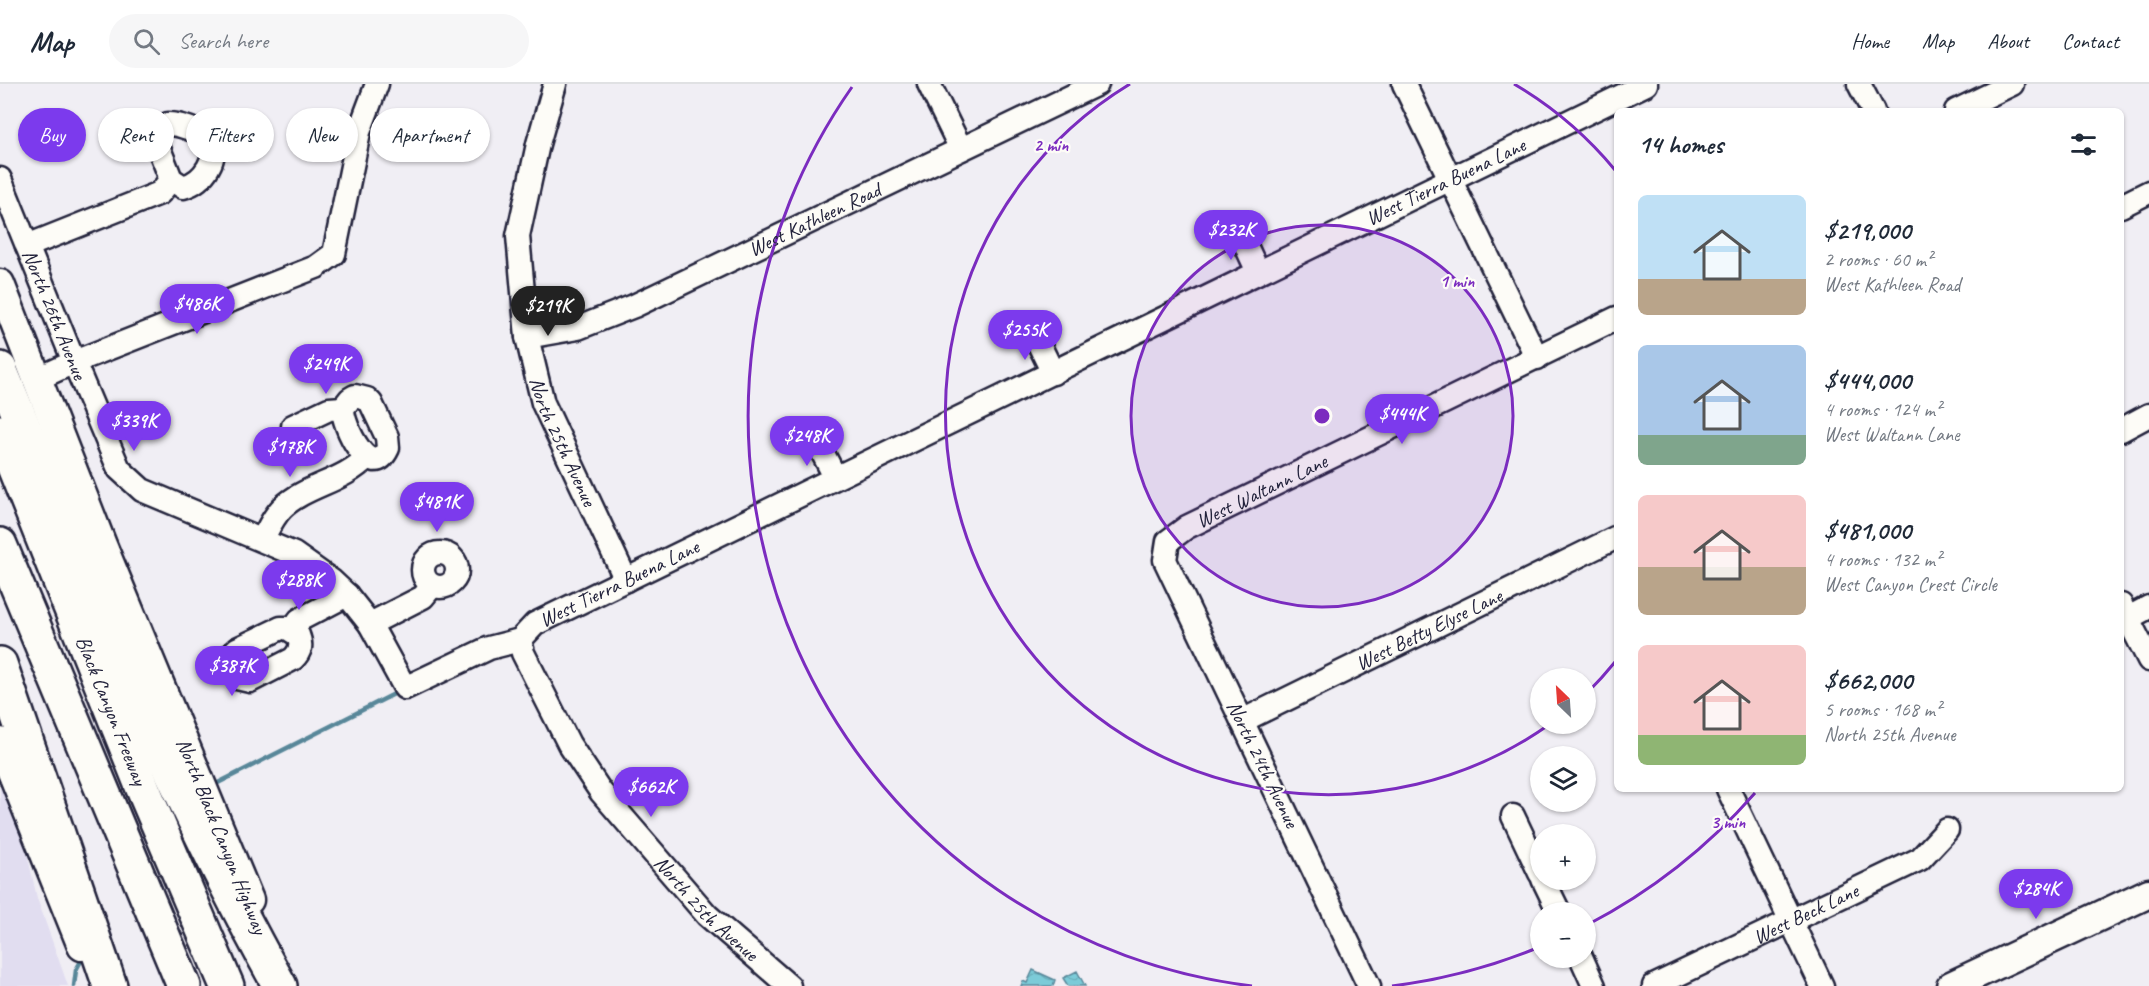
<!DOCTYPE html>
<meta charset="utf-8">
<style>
:root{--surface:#fff;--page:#f6f6f7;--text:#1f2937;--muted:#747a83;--line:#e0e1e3;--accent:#7c3aed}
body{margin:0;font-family:Caveat,sans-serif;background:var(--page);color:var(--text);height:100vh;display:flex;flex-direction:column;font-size:22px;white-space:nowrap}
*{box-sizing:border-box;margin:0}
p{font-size:20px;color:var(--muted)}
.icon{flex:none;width:33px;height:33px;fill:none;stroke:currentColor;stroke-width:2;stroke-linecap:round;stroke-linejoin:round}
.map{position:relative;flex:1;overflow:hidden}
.details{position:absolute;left:1614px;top:24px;width:510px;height:684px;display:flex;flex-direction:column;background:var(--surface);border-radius:9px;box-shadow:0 2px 4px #0004}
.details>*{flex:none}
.hud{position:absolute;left:18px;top:24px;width:570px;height:54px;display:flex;gap:12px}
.needle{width:39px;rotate:335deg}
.tools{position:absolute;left:1530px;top:584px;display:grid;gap:12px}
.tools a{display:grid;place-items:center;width:66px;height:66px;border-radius:50%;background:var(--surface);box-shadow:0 2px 4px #0004;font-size:30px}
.price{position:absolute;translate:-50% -51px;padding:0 14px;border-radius:21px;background:var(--accent);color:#fff;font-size:20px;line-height:39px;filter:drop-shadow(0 2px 3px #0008)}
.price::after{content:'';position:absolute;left:50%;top:36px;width:18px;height:14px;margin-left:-9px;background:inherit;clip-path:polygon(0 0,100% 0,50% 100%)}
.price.on{background:#222;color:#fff}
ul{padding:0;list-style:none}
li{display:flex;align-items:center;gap:18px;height:150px;padding:0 24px}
li span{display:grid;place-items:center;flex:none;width:168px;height:120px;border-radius:9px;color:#555}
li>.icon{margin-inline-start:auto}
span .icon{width:72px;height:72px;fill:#fffc;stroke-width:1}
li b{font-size:26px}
h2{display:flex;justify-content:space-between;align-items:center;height:72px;padding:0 24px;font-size:26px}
.chip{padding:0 21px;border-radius:27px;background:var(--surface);box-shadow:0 2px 4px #0004;font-size:21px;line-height:54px}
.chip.on{background:var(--accent);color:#fff}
header{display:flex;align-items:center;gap:36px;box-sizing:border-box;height:84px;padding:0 30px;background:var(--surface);border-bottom:2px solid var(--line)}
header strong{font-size:28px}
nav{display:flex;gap:33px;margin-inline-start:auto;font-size:21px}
.search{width:420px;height:54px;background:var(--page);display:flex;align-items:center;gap:15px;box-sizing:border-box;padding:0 21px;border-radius:33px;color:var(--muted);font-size:22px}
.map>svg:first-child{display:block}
</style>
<header>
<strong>Map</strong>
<div class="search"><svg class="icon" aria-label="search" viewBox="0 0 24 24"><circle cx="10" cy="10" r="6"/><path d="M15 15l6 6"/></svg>Search here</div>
<nav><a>Home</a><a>Map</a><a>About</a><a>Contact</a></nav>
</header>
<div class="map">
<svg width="2149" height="902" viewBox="0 0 2149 902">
<defs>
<pattern id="water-waves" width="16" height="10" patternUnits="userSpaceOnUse" patternTransform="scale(1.5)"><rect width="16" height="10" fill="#7ccbd8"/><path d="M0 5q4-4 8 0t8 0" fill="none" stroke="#6baeba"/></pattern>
</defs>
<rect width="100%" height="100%" fill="#f0eef4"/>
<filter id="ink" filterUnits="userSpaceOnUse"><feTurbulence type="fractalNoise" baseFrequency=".0167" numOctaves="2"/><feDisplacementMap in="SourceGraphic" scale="12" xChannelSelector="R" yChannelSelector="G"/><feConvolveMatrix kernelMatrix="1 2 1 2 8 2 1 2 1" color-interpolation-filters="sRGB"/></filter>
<g filter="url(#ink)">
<path fill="#e1ddf0" d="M0,692L24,755L37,814L68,902H0Z"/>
<path fill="url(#water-waves)" stroke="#588799" stroke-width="1.5" d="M1033,886L1055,896L1053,902H1021L1023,897L1027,899Z
M1077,887L1085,902H1068L1063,894Z"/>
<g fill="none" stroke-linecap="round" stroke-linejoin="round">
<path stroke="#588799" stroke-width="4.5" d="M214,701L400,607
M74,902L76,886L81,877"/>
<defs>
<g id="minor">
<path id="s1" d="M555,0L538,60L518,152L527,253L543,319L626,496"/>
<path d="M929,0L961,65"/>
<path d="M1404,0L1537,274"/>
<path d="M1859,0L1873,27"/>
<path d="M1956,27L2012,0"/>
<path d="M168,40C182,40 198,48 210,53C220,73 204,98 183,103L171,95L156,57L159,46Z"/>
<path id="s2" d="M0,95L74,278L119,385L142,406L294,470L332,497L347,511L370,540L405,604L489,564L520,556L535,540L1646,0"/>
<path d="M2121,122L2149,108"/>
<path d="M1240,149L1258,188"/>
<path d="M27,162L160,109L171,95"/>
<path d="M1033,248L1053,289"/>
<path id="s3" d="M527,253L578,244L634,222L1097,0"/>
<path d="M37,295L74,278L316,183L334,170L359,48L377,0"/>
<path d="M355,312L367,315L371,319L387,353L388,364C371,401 342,341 343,324L350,315Z"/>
<path d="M293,342L329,325L343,324"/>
<path d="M2121,346L2149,331"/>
<path d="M815,354L835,393"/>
<path d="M262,456C268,445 273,433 282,424C306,401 343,398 366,374"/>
<circle cx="440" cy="486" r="17"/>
<path d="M2121,521L2149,576"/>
<path d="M2121,538L2149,523"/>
<path d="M370,540L423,513L432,502"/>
<path d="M281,544H287L298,551C302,561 301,567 293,575L250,597L237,594L230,583L232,570L237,565Z"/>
<path d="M294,546L299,536L347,511"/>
<path id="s4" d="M520,556L523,569L569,660L601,708L707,831L789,902"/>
<path id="s5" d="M1242,637L1617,453"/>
<path d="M1728,705L1822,902"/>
<path d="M1513,732L1540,789"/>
<path d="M1543,795L1559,828"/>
<path d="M1581,873L1594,902"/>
<path id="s6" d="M1369,902L1165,476L1168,457L1187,443L1617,234"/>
<path id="s7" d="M1654,902L1920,775L1947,746"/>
</g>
<path id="major" d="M0,200L102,461L249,816
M0,658L82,862
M1951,902L2149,809"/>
<g id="highway">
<path d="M0,285C86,494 170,705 280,902"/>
<path id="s8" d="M0,348L144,707L227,902"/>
<path d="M0,461L184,902"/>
<path d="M0,580L110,902"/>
</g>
</defs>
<use href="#minor" stroke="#22223b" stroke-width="27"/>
<use href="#major" stroke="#22223b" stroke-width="33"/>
<use href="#highway" stroke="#22223b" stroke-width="38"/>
<use href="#minor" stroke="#fdfcf7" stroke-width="22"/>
<use href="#major" stroke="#fdfcf7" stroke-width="28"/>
<use href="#highway" stroke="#fdfcf7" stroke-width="33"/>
</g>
</g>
<circle cx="1322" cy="332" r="191" fill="#7b2cbf" fill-opacity=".12"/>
<g fill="none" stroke="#7b2cbf" stroke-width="3">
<circle cx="1322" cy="332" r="191"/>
<path d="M1615 578A383 383 0 0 1 1586 610M1550 640A383 383 0 1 1 1130 0M1514 0A383 383 0 0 1 1615 86"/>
<path d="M1755 709A574 574 0 0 1 1587 841M1537 864A574 574 0 0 1 1392 902M1252 902A574 574 0 0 1 852 3"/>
</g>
<g text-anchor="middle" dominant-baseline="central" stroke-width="4.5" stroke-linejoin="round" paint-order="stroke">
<g font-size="21" fill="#22223b" stroke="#fdfcf7">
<text stroke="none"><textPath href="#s2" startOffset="1846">West Tierra Buena Lane</textPath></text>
<text stroke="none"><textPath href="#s3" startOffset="312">West Kathleen Road</textPath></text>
<text stroke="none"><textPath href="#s2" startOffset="146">North 26th Avenue</textPath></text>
<text stroke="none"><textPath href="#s1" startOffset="369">North 25th Avenue</textPath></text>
<text stroke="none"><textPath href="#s6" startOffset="598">West Waltann Lane</textPath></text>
<text stroke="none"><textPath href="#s2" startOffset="927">West Tierra Buena Lane</textPath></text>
<text stroke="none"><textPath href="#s5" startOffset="208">West Betty Elyse Lane</textPath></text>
<text stroke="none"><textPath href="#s8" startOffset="300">Black Canyon Freeway</textPath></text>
<text transform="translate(1263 680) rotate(64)">North 24th Avenue</text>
<text transform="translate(222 752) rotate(68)">North Black Canyon Highway</text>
<text stroke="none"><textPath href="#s4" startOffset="330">North 25th Avenue</textPath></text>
<text stroke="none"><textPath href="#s7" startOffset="168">West Beck Lane</textPath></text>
</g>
</g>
<circle cx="1322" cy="332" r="9" fill="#7b2cbf" stroke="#fdfcf7" stroke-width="3"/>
<g font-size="18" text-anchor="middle" font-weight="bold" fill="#7b2cbf" stroke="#fdfcf7" stroke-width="4.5" stroke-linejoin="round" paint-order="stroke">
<text x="1051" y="67">2 min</text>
<text x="1457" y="203">1 min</text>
<text x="1728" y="744">3 min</text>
</g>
</svg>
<div class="tools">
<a><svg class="needle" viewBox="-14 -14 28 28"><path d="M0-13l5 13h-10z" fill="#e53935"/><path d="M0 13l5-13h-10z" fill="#747a83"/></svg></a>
<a><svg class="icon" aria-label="layers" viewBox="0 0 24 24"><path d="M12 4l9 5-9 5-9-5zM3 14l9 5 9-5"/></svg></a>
<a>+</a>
<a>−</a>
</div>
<b class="price" style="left:1231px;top:177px">$232K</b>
<b class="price" style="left:197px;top:251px">$486K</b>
<b class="price on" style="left:548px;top:253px">$219K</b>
<b class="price" style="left:1025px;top:277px">$255K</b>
<b class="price" style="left:326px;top:311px">$249K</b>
<b class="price" style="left:1402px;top:361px">$444K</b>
<b class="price" style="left:134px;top:368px">$339K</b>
<b class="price" style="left:807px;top:383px">$248K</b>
<b class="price" style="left:290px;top:394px">$178K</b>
<b class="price" style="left:437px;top:449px">$481K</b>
<b class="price" style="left:299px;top:527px">$288K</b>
<b class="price" style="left:232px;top:613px">$387K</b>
<b class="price" style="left:651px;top:734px">$662K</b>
<b class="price" style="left:2036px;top:836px">$284K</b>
<div class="hud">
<a class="chip on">Buy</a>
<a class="chip">Rent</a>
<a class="chip">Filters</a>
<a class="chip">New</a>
<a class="chip">Apartment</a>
</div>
<section class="details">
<h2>14 homes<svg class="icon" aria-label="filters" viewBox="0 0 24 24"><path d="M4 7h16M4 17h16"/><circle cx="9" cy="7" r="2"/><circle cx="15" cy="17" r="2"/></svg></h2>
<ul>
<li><span style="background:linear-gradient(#bfe0f5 70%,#b9a48a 0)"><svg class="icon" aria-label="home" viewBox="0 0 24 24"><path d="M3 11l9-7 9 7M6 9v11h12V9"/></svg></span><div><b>$219,000</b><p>2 rooms · 60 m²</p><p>West Kathleen Road</p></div></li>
<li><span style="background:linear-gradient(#a9c7e8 75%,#7fa58c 0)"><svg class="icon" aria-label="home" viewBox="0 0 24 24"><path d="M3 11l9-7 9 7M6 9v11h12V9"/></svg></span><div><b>$444,000</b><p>4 rooms · 124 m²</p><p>West Waltann Lane</p></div></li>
<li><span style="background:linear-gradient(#f6c9c9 60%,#b9a48a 0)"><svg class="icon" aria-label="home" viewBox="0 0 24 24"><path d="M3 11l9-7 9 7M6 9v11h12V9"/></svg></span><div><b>$481,000</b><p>4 rooms · 132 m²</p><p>West Canyon Crest Circle</p></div></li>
<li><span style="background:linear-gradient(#f6c9c9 75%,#8fb573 0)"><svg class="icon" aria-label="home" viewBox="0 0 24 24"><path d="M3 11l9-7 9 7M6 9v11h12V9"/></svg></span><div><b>$662,000</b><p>5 rooms · 168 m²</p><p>North 25th Avenue</p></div></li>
</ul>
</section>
</div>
